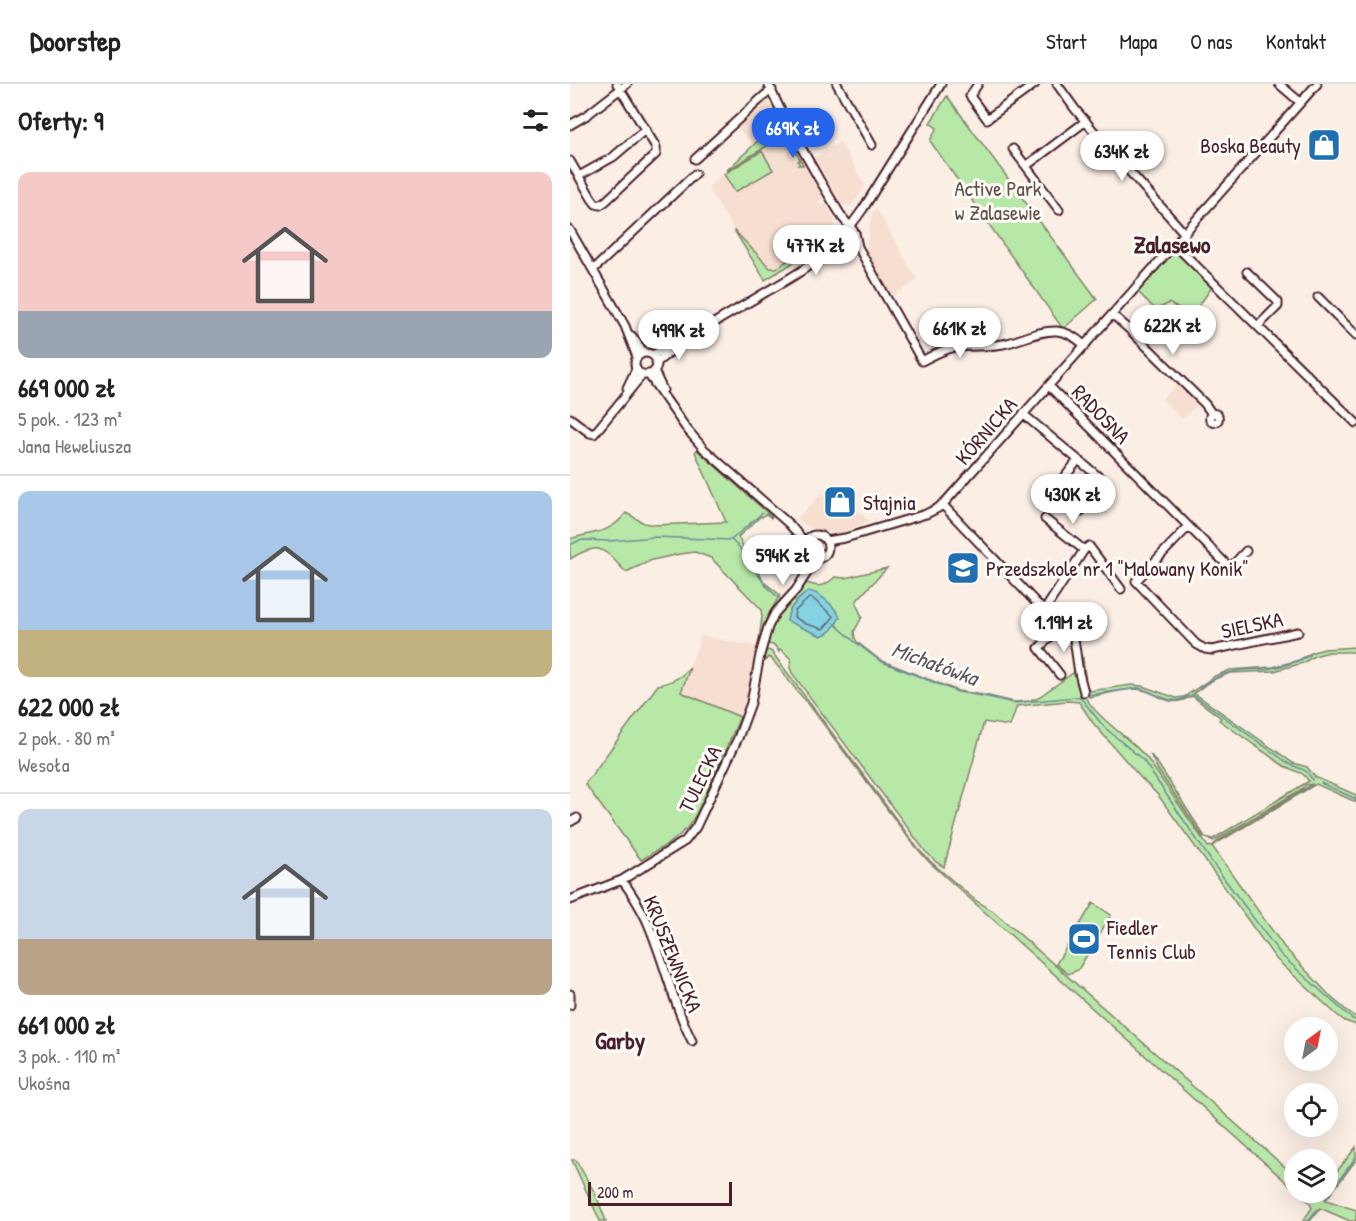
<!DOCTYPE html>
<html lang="pl">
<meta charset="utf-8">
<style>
:root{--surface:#fff;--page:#f6f6f6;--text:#222;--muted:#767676;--line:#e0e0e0;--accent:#2563eb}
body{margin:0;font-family:"Patrick Hand",sans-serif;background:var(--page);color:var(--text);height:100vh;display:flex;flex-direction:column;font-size:22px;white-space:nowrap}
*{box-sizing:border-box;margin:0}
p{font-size:20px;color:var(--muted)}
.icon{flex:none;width:33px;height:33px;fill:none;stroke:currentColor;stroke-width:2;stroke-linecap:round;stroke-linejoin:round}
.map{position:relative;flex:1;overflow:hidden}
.side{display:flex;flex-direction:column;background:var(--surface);width:570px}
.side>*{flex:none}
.needle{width:39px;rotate:32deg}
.tools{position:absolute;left:714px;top:933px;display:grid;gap:12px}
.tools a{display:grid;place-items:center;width:54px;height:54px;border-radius:50%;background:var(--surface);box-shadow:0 6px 24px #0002;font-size:30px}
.scale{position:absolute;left:18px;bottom:15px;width:144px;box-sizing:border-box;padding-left:6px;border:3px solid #4a1f2b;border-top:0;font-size:16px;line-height:21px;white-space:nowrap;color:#4a1f2b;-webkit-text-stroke:4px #fdfcf7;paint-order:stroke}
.price{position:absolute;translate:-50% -51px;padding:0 14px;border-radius:21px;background:#fff;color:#222;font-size:20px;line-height:39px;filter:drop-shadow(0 2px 3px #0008)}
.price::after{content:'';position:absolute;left:50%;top:36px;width:18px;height:14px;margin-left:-9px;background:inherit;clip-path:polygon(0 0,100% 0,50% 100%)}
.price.current{background:var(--accent);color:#fff}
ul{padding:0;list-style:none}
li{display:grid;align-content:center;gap:12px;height:318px;padding:0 18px}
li+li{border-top:2px solid var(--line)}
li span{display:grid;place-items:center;height:186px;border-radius:12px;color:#555}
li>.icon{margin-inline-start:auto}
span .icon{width:108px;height:108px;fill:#fffc;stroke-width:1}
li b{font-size:26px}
h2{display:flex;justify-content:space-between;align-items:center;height:72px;padding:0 18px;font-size:26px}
header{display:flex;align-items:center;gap:36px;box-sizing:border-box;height:84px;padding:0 30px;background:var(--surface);border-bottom:2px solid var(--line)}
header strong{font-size:28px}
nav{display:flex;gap:33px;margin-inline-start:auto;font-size:21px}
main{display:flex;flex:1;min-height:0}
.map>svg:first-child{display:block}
</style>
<header>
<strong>Doorstep</strong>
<nav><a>Start</a><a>Mapa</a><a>O nas</a><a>Kontakt</a></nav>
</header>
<main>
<section class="side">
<h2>Oferty: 9<svg class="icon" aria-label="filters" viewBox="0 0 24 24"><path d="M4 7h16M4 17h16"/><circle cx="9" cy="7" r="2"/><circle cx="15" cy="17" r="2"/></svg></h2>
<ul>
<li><span style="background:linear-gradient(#f6c9c9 75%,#9aa5b1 0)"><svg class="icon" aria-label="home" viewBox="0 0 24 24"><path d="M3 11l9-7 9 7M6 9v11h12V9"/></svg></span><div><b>669 000 zł</b><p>5 pok. · 123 m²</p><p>Jana Heweliusza</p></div></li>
<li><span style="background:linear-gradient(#a9c7e8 75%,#c2b280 0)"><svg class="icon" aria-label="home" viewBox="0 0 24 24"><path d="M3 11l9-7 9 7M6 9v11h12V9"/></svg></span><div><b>622 000 zł</b><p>2 pok. · 80 m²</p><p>Wesoła</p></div></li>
<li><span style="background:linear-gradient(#c9d6e8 70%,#b9a48a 0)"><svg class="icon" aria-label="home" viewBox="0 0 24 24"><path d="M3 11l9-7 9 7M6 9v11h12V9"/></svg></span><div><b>661 000 zł</b><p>3 pok. · 110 m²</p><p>Ukośna</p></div></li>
</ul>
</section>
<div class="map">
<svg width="786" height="1137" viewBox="0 0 786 1137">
<rect width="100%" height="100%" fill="#faeee5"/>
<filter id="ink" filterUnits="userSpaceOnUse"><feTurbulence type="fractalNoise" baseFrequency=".0167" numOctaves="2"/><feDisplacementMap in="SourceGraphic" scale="12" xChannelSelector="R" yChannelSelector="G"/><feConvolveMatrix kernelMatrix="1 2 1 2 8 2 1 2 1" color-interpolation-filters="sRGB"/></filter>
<g filter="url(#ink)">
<path fill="#f6ded0" d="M194,17H198L253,114L249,117L252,122L256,120L265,136L264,144L242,166L231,174L195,196L138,104L183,61L166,42Z
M270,58L295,102L282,122L272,121L244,73Z
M306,124L347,196L325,211L321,210L296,167L302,130Z
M608,300L628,320L612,335L592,315Z
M264,408L286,425L299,437L268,450L238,443L227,435L252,409L259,414Z
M131,552L188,563L180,605L170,633L111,608Z"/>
<path fill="#b8e8a8" stroke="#81846a" stroke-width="1.5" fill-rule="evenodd" d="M377,12L527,215L493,245L360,57L367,44L360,39Z
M209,37L233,81H228L229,80L228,77L230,76L211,43L204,47L194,57L197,62L156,87Z
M192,67L203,86L165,108L154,90Z
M164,146L200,184C210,186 216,177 223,171L228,176L195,196Z
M605,165L642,203L628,223L614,228L599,219L586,226L568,208Z
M127,366L202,433L201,434L196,430L192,433L191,432L168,453L194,498L210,511L196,535L190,557L189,556L192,533L191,525L141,474L125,468L110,470L82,476L56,488C33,465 31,456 0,475V455C24,447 39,451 56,429L74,439L84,441L156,438L125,368Z
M317,484L288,515L286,519L292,533L284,548L285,554L287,558L310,576L388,607L419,612L444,618L461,617L462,615H466L503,589L507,583C509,592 510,603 514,611C529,637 558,652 577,674L638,763L642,762L649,756L743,700L736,701L732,705L644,757L633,753L588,686L580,670L588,680L635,753L643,755L739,697L733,690L714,682L649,636L651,634L622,612C595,627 591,607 567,605C552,605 535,610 519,613C512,604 511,592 508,581L513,574L516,601L520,607L562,601L572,602L606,614L614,613L645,592L660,586L703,583L729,576L743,568L755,565L786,563V568H759L744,572L733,579L704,587L660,589L645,595L624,609L723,679L737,683L745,693L786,711V718L746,700L642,762L714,863L762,914L783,932H786V941L775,937L767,931L706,875L588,711L570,693L523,639L509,618L498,617L447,622L440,642L414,638L374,783L366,778L355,767L222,589L220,584L221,575L210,565L209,568L205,562L199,560L198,557L202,542L213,525L237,499C250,504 255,502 265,493L275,494ZM238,507L267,538L260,547L251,552L218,537C217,523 228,516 238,507Z
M196,566L201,567L205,572L349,766L360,777L405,816L423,827L724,1091V1105L359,778L340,756L237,618L227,607L202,575L198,573L196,576L194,574Z
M120,584L111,608L170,633L136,710L125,732L117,744L103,757L71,776L15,700L88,601C102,598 110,594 120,584Z
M523,819L541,831L508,886L498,890L486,880Z
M786,1063V1076L756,1116L786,1126V1137H780L750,1124L740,1137H733L742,1124L740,1119L729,1109H745L748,1111L750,1109L758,1108V1099Z
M2,1076H6L26,1111L36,1137H30Z"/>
<path fill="#85d3e2" stroke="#6d8b99" stroke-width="1.5" d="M238,507C250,508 265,523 270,533C266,541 260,550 251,552L217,537C218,523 228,516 238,507Z"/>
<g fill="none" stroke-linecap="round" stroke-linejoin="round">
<path stroke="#626774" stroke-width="1.5" d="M239,514H242L263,532L262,535L253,545L236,540L224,533L225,527Z"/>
<path stroke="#6d8b99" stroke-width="1.5" d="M161,456L192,429
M0,461L8,457L14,456L39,457L85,453L161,456L169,463L196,502L211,516
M264,539L285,558L310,577L388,608L418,613L444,619L515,612
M629,604C639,597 650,590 663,588C673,585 684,586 695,585C712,583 726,579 740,571
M622,610L719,680L736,687L743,696
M518,611L568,604C585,607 601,624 618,612
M510,613L534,643L573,676L644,781L711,871L782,935L786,936
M751,699L786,715
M755,1115L786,1073
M738,1137L747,1125"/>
<defs>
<path id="minor" d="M198,0L214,33L249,95L272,133L285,149L288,163L352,277C363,271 374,265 386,263C401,261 417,263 433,260C450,257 468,246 487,247C499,248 507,254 515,262
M267,0L302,61
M408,0L400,12L417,35L465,0
M487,0L505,25L528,52L615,150
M709,0L730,18
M0,41L17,31L57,0
M443,65L489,126
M125,75L195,11L202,6
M0,77L22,115L26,120L30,121L36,117L86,70V63L47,0
M456,82L516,37
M9,92L43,73L76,45
M0,146L55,242L67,273
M605,161L786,339
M23,186L125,90
M677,188L708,218V222L688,242
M748,213L786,251
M543,231L561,247L635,320L642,330
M62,252L74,269
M65 280a11 11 0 1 1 22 0a11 11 0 1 1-22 0Z
M82,271L104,261
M86,279C120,251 158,231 196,208C213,198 231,189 246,176C265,162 280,144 293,125L371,0
M84,287L93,306
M78,290L116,344L134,365L219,440L235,458
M479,302L660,484L676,467
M57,304L66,285
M639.5 334a4.5 4.5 0 1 1 9 0a4.5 4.5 0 1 1-9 0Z
M453,330L535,398L511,427
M0,334L20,349L24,350L73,290
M484,407L508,376
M372,420L474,527L504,555L509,589L514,608
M475,435L514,466
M618,443L566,497L626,560L635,565L642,566L728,548
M234 463a12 12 0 1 1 24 0a12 12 0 1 1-24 0Z
M256,457L275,454L356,430L368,424L376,417L747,0
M474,527L514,466L519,462L551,505
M490,591L469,564L491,542
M0,738L7,734
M52,796C61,808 69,821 76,835C94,875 102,918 122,957
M0,816L52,796L115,757L126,743L168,654L181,619L190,571L198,543L205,529L226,506L246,475
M0,910V921"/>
</defs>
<use href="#minor" stroke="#4a1f2b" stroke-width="11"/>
<use href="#minor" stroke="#fdfcf7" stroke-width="7"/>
</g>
</g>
<defs>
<symbol id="shop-square" viewBox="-11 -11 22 22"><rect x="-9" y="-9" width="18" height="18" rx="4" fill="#1f6fb2" stroke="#fdfcf7"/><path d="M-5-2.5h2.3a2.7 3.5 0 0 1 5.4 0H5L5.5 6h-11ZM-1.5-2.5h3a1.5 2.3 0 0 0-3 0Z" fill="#fff"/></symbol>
<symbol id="school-square" viewBox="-11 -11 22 22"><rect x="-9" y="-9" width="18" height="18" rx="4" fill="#1f6fb2" stroke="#fdfcf7"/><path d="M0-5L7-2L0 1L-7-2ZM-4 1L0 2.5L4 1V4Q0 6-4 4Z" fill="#fff"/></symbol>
<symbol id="stadium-square" viewBox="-11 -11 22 22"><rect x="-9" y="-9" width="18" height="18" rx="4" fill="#1f6fb2" stroke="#fdfcf7"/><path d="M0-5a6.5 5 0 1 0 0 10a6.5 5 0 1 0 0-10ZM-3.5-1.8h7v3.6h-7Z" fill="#fff"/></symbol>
</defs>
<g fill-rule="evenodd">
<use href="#shop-square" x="735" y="42" width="38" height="38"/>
<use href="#shop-square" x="251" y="399" width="38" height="38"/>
<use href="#school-square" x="374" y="465" width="38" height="38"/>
<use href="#stadium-square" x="495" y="836" width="38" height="38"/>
</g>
<g text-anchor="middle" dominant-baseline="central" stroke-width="6" stroke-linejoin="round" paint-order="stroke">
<g font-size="21" fill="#4a1f2b" stroke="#fdfcf7" text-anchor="start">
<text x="731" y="61" text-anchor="end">Boska Beauty</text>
<text x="293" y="418">Stajnia</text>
<text x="416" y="484">Przedszkole nr 1 "Malowany Konik"</text>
<text x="537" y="843">Fiedler<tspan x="537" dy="24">Tennis Club</tspan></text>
</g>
<g font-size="21" fill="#66514a" stroke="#fdfcf7">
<text x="428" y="104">Active Park<tspan x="428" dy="24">w Zalasewie</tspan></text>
</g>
<g font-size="21" fill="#4a1f2b" stroke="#fdfcf7">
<text transform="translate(531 330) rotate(46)">RADOSNA</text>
<text transform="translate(416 347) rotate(-49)">KÓRNICKA</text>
<text transform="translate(682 541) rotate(-12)">SIELSKA</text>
<text transform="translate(130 695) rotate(-64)">TULECKA</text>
<text transform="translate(103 870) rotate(68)">KRUSZEWNICKA</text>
</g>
<g font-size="22" font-style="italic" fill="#5c5562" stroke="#fdfcf7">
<text transform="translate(365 579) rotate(20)">Michałówka</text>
</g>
<g font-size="24" font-weight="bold" fill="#4a1f2b" stroke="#fdfcf7">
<text x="602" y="160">Zalasewo</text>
<text x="50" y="956">Garby</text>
</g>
</g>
</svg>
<div class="tools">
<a><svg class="needle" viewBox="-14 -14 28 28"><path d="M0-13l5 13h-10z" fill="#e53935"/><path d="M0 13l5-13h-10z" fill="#767676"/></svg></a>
<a><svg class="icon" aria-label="locate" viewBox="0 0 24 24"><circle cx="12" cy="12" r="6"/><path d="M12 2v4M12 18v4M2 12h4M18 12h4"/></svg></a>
<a><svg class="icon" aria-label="layers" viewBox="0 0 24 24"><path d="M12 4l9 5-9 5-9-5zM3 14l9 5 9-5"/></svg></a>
</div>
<div class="scale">200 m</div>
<b class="price current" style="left:223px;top:75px">669K zł</b>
<b class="price" style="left:552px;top:98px">634K zł</b>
<b class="price" style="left:246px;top:192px">477K zł</b>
<b class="price" style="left:603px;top:272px">622K zł</b>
<b class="price" style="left:390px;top:275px">661K zł</b>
<b class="price" style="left:109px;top:277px">499K zł</b>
<b class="price" style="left:503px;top:441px">430K zł</b>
<b class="price" style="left:213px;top:502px">594K zł</b>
<b class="price" style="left:494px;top:569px">1.19M zł</b>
</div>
</main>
